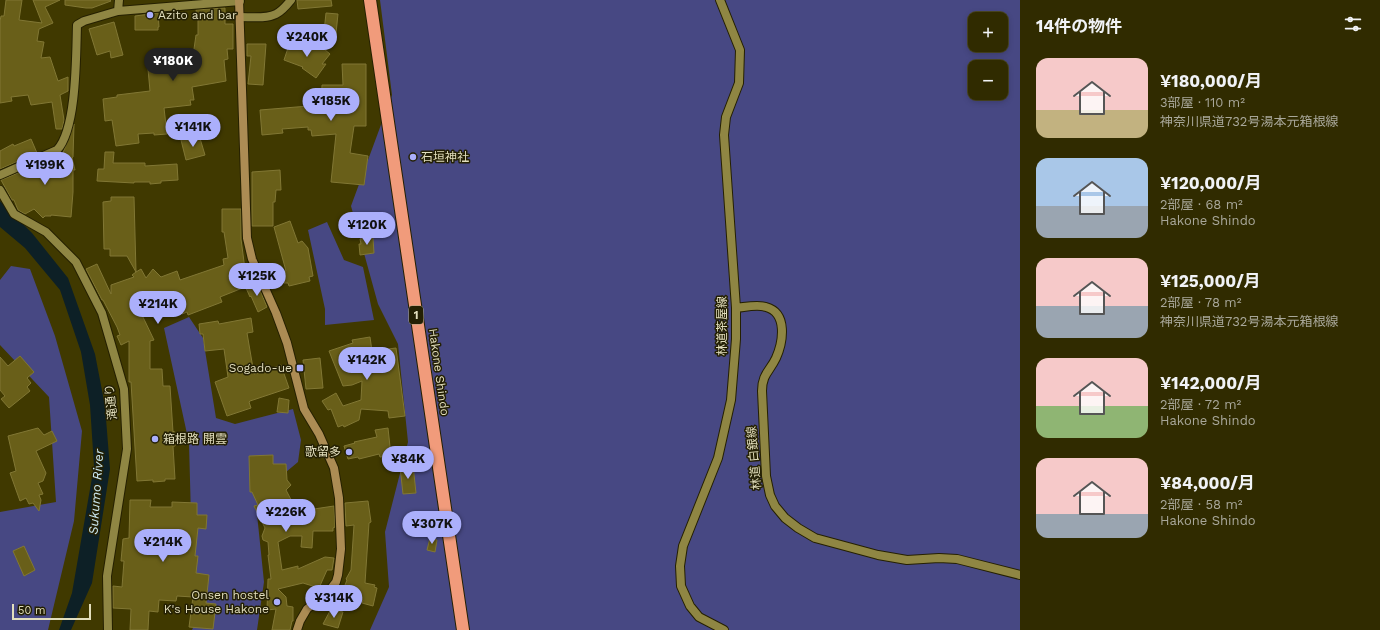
<!DOCTYPE html>
<html lang="ja">
<meta charset="utf-8">
<style>
:root{--surface:#302b00;--page:#3c370f;--text:#f1f3f6;--muted:#a8a799;--line:#4b4722;--accent:#abaffb}
body{margin:0;font-family:"Work Sans","Noto Sans JP",sans-serif;background:var(--page);color:var(--text);height:100vh;display:flex;flex-direction:column;font-size:15px;white-space:nowrap}
*{box-sizing:border-box;margin:0}
p{font-size:13px;color:var(--muted)}
.icon{flex:none;width:22px;height:22px;fill:none;stroke:currentColor;stroke-width:2;stroke-linecap:round;stroke-linejoin:round}
.map{position:relative;flex:1;overflow:hidden}
.panel{display:flex;flex-direction:column;background:var(--surface);width:360px}
.panel>*{flex:none}
.fabs{position:absolute;left:968px;top:12px;display:grid;gap:8px}
.fabs a{display:grid;place-items:center;width:40px;height:40px;border-radius:8px;background:var(--surface);box-shadow:0 2px 6px #0003,0 0 0 1px var(--line);font-size:20px}
.scale{position:absolute;left:12px;bottom:10px;width:79px;box-sizing:border-box;padding-left:4px;border:2px solid #e2debd;border-top:0;font-size:11px;line-height:14px;white-space:nowrap;color:#e2debd;-webkit-text-stroke:3px #242004;paint-order:stroke}
.price{position:absolute;translate:-50% -34px;padding:0 9px;border-radius:14px;background:var(--accent);color:#111;font-size:13px;line-height:26px;filter:drop-shadow(0 1px 2px #0008)}
.price::after{content:'';position:absolute;left:50%;top:24px;width:12px;height:9px;margin-left:-6px;background:inherit;clip-path:polygon(0 0,100% 0,50% 100%)}
.price.active{background:#222;color:#fff}
ul{padding:0;list-style:none}
li{display:flex;align-items:center;gap:12px;height:100px;padding:0 16px}
li span{display:grid;place-items:center;flex:none;width:112px;height:80px;border-radius:12px;color:#555}
li>.icon{margin-inline-start:auto}
span .icon{width:48px;height:48px;fill:#fffc;stroke-width:1}
li b{font-size:17px}
h2{display:flex;justify-content:space-between;align-items:center;height:48px;padding:0 16px;font-size:17px}
main{display:flex;flex:1;min-height:0}
.map>svg:first-child{display:block}
</style>
<main>
<div class="map">
<svg width="1020" height="630" viewBox="0 0 1020 630">
<rect width="100%" height="100%" fill="#403900"/>
<path fill="#474883" fill-rule="evenodd" d="M380,0H1020V630H370L389,587L385,532L408,442L398,344L378,304L351,206L392,95ZM975,19H1001V45H975ZM975,67H1001V93H975Z
M327,222L344,260L363,267L374,320L325,325V309L308,230Z
M11,266L30,269L55,336L82,431L74,521L48,630H0V512L56,502L49,397L0,345V280Z
M189,317L203,338L216,418L235,424L293,409L301,440L298,462L268,487L257,514L264,582L257,630H192L198,617L192,553L189,443L164,328Z"/>
<path fill="#0d2026" d="M0,201L32,233L68,278L95,354L105,406L110,469L92,583L71,630H59L72,593L94,466L90,405L81,352L60,290L25,248L0,227Z"/>
<path fill="#695f19" stroke="#817734" d="M6,0H22L19,20L42,23L33,0H60L45,7L53,23L39,29L37,41L44,42L41,58L50,57L58,81L68,77V91L60,95L64,120L62,129H56L52,102L31,105L28,95L11,97L12,101L0,103V21L1,16H4Z
M65,0H110L111,1L92,8H86L65,5Z
M297,0H331L332,6L298,9Z
M225,8V24H233V49H227L228,59L224,60L226,81L192,87L194,100H190L191,105L164,108L167,134L154,135V133L138,134L139,143L116,146L112,120L105,121L103,99L117,97V95L150,91L148,69L155,68V63L165,62V65L195,61L194,49L196,35H198V15L197,16L196,10Z
M158,13L159,27H158V30H135V16Z
M326,13L338,14L335,43L323,41Z
M114,22L123,55L111,58L110,51L97,55L89,29Z
M290,42L313,50L318,44L330,54L322,64H326L316,78L302,68L303,67L284,60Z
M247,44H266L263,85L248,84L251,56H247Z
M342,64H366V126H354L350,153L368,156L364,185L331,182L336,134L312,136L311,130H308V127L282,129L283,133L262,135L260,110L321,105L322,85H343Z
M74,124L73,157L72,158L75,170H73V192L71,217L51,215V216H45L43,218L34,209L25,214L18,210L14,200H12L1,180L42,163L61,158Z
M199,135L205,155L186,160L181,140Z
M31,139L37,153L0,169V151L13,144L14,146Z
M105,152H114L113,163H145V166L177,164L178,180L161,181V183L150,184V182H134V183L97,181L98,169H104Z
M280,170L281,190H276L275,202H273V226H252V172Z
M111,197H134L136,272L141,269L146,278L153,269L161,277L177,271L180,280L224,265L223,259L228,258L224,232H222V209H241V239L246,277L250,285L220,297L222,302L188,315L187,312L182,314L179,305L176,306L174,302L172,303L170,297L142,315L154,340L150,341V369H162L163,386H170L173,432L174,431L175,446H173L175,479H165V481L153,482V480L137,481L131,382H129V341L121,345L117,336L120,335L117,327L103,300H102L86,269L97,264L111,294V285L134,277L132,275L136,272L127,256H110V249H104L103,202L111,201Z
M290,221L298,243L302,241L308,248L313,276L309,277L310,281L289,286L288,283H284L281,272L286,271L274,227Z
M373,238L374,253L360,255L359,244H361L360,239Z
M257,283L267,307L258,312L251,296L250,297L246,288Z
M251,318L253,332L247,333L254,374L281,365L289,388L250,401L249,402L251,408L227,416L215,382L228,377L224,349L205,351L203,334H200L199,324L218,321L219,324Z
M370,337L372,351L396,348L405,416L389,418L388,411L361,409L359,420L344,427L343,425L338,427L331,409L328,410L322,401L336,393L343,406L361,400L362,381L352,385L343,386L329,351L353,343L352,340Z
M20,356L34,372L27,378L31,383L27,387L30,391L9,408L1,399L5,396L0,390V357L8,366Z
M320,358L323,388L306,389L303,360Z
M279,398L289,400L288,413L277,412Z
M38,428L44,435L52,431L57,441L36,451L46,473L43,481L38,483L43,494L39,495L41,500L39,511L33,503L29,504L26,498L20,501L10,473L16,471L8,436Z
M388,428L391,456L380,457L379,454L359,459L358,457L348,459L344,446L355,443L354,442L377,437L375,430Z
M273,455V464H286L287,480L291,485L286,490L298,513L313,507L314,509L334,506L335,527L333,528V531H313L312,548L301,547L302,536H290L278,542L282,570L298,566V569L325,557L334,558L332,570H327L319,588L303,583L278,589L286,597L287,606L293,607V621H292L290,630H272L276,609L267,610L268,579H271L268,555H269L268,542L263,540L262,536L265,528L254,506L258,505L252,492H250L249,456Z
M413,465L416,493L403,494L400,467Z
M130,500H151L150,507H172V502L197,503V515H207L206,529L198,528L195,556H198L196,573L209,575L206,603L216,604L213,629L189,627L193,597L177,596L176,601L159,600L158,612L149,611L148,630H130L131,609L113,608V586L122,587L124,561H121L123,539L129,538Z
M368,501L371,522L369,523L365,583L375,585L374,587L377,588L373,606L362,603L363,600L343,590L347,580L346,579L351,570L354,525L346,526L345,503Z
M430,538L437,540L435,552L427,550Z
M24,546L35,570L24,576L13,551Z
M331,609L343,612L338,628L323,624Z"/>
<g fill="none" stroke-linecap="round" stroke-linejoin="round">
<defs>
<path id="minor" d="M720,0L740,50L739,83L726,117L724,135L736,308V339L731,400L718,458L683,546L680,566L681,586L690,606L699,617L724,630
M118,11L119,0
M240,17C251,17 266,19 276,14C282,11 287,5 291,0
M0,175L57,150C77,129 76,54 77,25L84,21L118,11L240,1
M0,190L14,214L46,232L76,262L102,313L124,389L127,449L107,576L108,630
M736,308C746,307 757,304 766,307C788,313 783,342 776,358C770,371 762,374 762,391L766,476L770,495L775,506L785,518L798,528L815,538L878,555L907,560L939,558L957,559L1020,575"/>
<path id="secondary" d="M239,0L247,238L252,259L276,313L287,343L304,409L319,434L334,468L339,498L341,549L338,575L336,582L329,591L307,609L300,621L297,630"/>
<path id="motorway" d="M370,0L463,630"/>
</defs>
<use href="#minor" stroke="#252000" stroke-width="10"/>
<use href="#secondary" stroke="#252000" stroke-width="10"/>
<use href="#motorway" stroke="#252000" stroke-width="14"/>
<use href="#minor" stroke="#8f8643" stroke-width="8"/>
<use href="#secondary" stroke="#ac8c54" stroke-width="8"/>
<use href="#motorway" stroke="#f19b7b" stroke-width="12"/>
</g>
<g fill="#abaffb" stroke="#242004" stroke-width="1.5">
<circle cx="150" cy="15" r="4"/>
<circle cx="413" cy="157" r="4"/>
<rect x="296" y="364" width="8" height="8" rx="2"/>
<circle cx="155" cy="439" r="4"/>
<circle cx="349" cy="452" r="4"/>
<circle cx="277" cy="602" r="4"/>
</g>
<g text-anchor="middle" dominant-baseline="central" stroke-width="3" stroke-linejoin="round" paint-order="stroke">
<rect fill="#242004" stroke="#a9a586" stroke-width="1" x="409" y="306" width="14" height="18" rx="3"/>
<g font-size="11" font-weight="bold" fill="#e2debd">
<text x="416" y="315">1</text>
</g>
<g font-size="12" fill="#e2debd" stroke="#242004" text-anchor="start">
<text x="158" y="15">Azito and bar</text>
<text x="421" y="157">石垣神社</text>
<text x="292" y="368" text-anchor="end">Sogado-ue</text>
<text x="163" y="439">箱根路 開雲</text>
<text x="341" y="452" text-anchor="end">歌留多</text>
<text x="269" y="595" text-anchor="end">Onsen hostel<tspan x="269" dy="14">K's House Hakone</tspan></text>
</g>
<g font-size="12" fill="#e2debd" stroke="#242004">
<text transform="translate(722 326) rotate(-90)">林道茶屋線</text>
<text transform="translate(439 372) rotate(82)">Hakone Shindo</text>
<text transform="translate(111 402) rotate(-96)">滝通り</text>
<text transform="translate(754 458) rotate(-95)">林道 白銀線</text>
</g>
<g font-size="13" font-style="italic" fill="#cae7f1" stroke="#242004">
<text transform="translate(96 492) rotate(-86)">Sukumo River</text>
</g>
</g>
</svg>
<div class="fabs">
<a>+</a>
<a>−</a>
</div>
<div class="scale">50 m</div>
<b class="price" style="left:307px;top:58px">¥240K</b>
<b class="price active" style="left:173px;top:82px">¥180K</b>
<b class="price" style="left:331px;top:122px">¥185K</b>
<b class="price" style="left:193px;top:148px">¥141K</b>
<b class="price" style="left:45px;top:186px">¥199K</b>
<b class="price" style="left:367px;top:246px">¥120K</b>
<b class="price" style="left:257px;top:297px">¥125K</b>
<b class="price" style="left:158px;top:325px">¥214K</b>
<b class="price" style="left:367px;top:381px">¥142K</b>
<b class="price" style="left:408px;top:480px">¥84K</b>
<b class="price" style="left:286px;top:533px">¥226K</b>
<b class="price" style="left:432px;top:545px">¥307K</b>
<b class="price" style="left:163px;top:563px">¥214K</b>
<b class="price" style="left:334px;top:619px">¥314K</b>
</div>
<section class="panel">
<h2>14件の物件<svg class="icon" aria-label="filters" viewBox="0 0 24 24"><path d="M4 7h16M4 17h16"/><circle cx="9" cy="7" r="2"/><circle cx="15" cy="17" r="2"/></svg></h2>
<ul>
<li><span style="background:linear-gradient(#f6c9c9 65%,#c2b280 0)"><svg class="icon" aria-label="home" viewBox="0 0 24 24"><path d="M3 11l9-7 9 7M6 9v11h12V9"/></svg></span><div><b>¥180,000/月</b><p>3部屋 · 110 m²</p><p>神奈川県道732号湯本元箱根線</p></div></li>
<li><span style="background:linear-gradient(#a9c7e8 60%,#9aa5b1 0)"><svg class="icon" aria-label="home" viewBox="0 0 24 24"><path d="M3 11l9-7 9 7M6 9v11h12V9"/></svg></span><div><b>¥120,000/月</b><p>2部屋 · 68 m²</p><p>Hakone Shindo</p></div></li>
<li><span style="background:linear-gradient(#f6c9c9 60%,#9aa5b1 0)"><svg class="icon" aria-label="home" viewBox="0 0 24 24"><path d="M3 11l9-7 9 7M6 9v11h12V9"/></svg></span><div><b>¥125,000/月</b><p>2部屋 · 78 m²</p><p>神奈川県道732号湯本元箱根線</p></div></li>
<li><span style="background:linear-gradient(#f6c9c9 60%,#8fb573 0)"><svg class="icon" aria-label="home" viewBox="0 0 24 24"><path d="M3 11l9-7 9 7M6 9v11h12V9"/></svg></span><div><b>¥142,000/月</b><p>2部屋 · 72 m²</p><p>Hakone Shindo</p></div></li>
<li><span style="background:linear-gradient(#f6c9c9 70%,#9aa5b1 0)"><svg class="icon" aria-label="home" viewBox="0 0 24 24"><path d="M3 11l9-7 9 7M6 9v11h12V9"/></svg></span><div><b>¥84,000/月</b><p>2部屋 · 58 m²</p><p>Hakone Shindo</p></div></li>
</ul>
</section>
</main>
